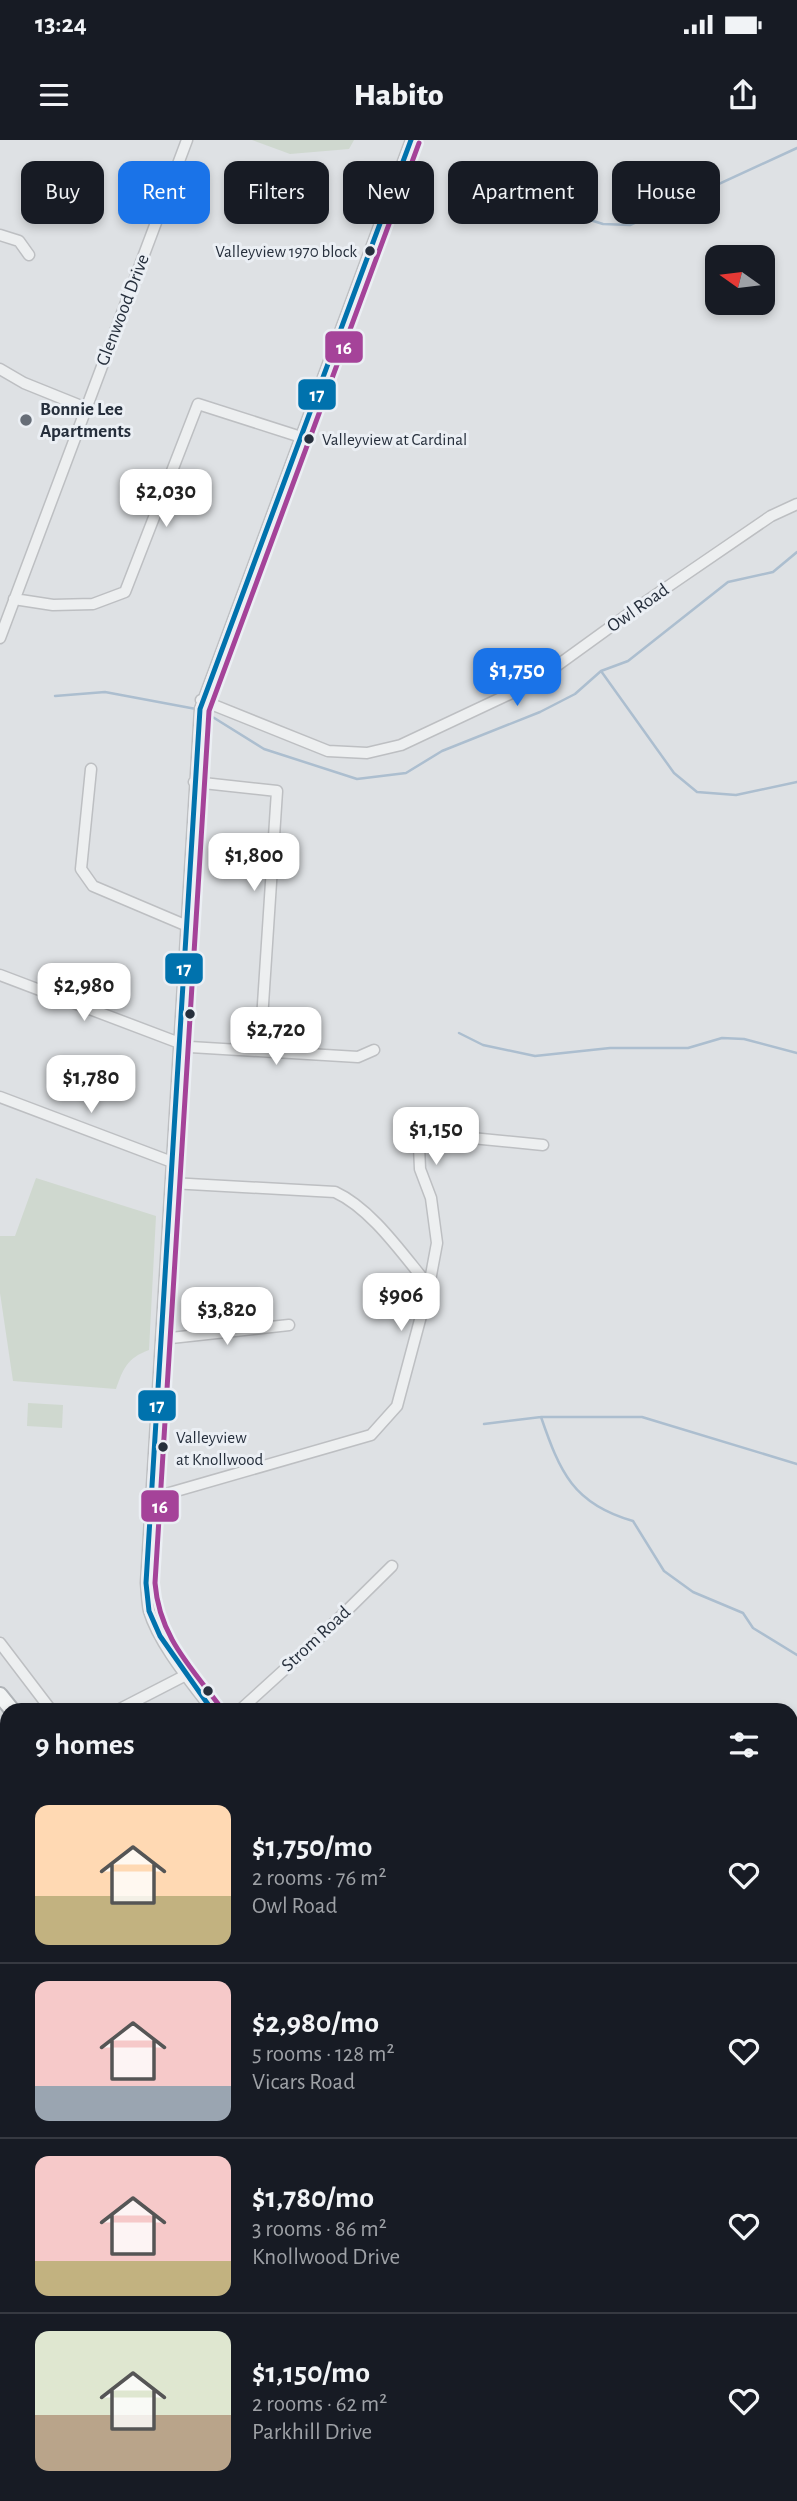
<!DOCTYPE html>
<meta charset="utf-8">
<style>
:root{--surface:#171b24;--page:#20242c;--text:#f1f3f6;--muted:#9ea1a6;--line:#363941;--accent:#1a73e8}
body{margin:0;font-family:"Alegreya Sans",sans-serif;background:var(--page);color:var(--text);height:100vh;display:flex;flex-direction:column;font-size:26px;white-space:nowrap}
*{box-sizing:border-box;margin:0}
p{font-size:23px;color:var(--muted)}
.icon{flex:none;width:38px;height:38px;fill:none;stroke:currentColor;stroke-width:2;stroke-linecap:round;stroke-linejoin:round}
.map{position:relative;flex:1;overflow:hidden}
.panel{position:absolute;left:0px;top:1563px;width:798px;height:800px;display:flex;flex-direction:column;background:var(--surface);border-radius:21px 21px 0 0;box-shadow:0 4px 10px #0003}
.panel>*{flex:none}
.top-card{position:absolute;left:21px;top:21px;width:756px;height:63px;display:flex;gap:14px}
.needle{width:46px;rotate:284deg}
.fabs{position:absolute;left:705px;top:105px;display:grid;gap:14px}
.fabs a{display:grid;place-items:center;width:70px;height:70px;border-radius:14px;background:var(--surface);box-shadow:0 4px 10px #0003;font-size:35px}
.price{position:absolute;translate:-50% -60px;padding:0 16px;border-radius:14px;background:#fff;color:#222;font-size:23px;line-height:46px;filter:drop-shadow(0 2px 4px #0008)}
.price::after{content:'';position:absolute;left:50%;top:42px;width:21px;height:16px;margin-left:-10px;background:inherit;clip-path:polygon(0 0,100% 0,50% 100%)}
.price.active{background:var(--accent);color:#fff}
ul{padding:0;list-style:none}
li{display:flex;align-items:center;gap:21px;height:175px;padding:0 35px}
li+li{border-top:2px solid var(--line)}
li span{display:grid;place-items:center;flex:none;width:196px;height:140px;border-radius:14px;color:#555}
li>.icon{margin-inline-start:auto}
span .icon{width:84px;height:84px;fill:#fffc;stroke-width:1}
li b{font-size:30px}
h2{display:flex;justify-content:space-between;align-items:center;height:84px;padding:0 35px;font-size:30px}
.tag{padding:0 24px;border-radius:14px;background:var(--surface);box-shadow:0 4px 10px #0003;font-size:24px;line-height:63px}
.tag.active{background:var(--accent);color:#fff}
.status{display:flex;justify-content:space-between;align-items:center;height:49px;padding:0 35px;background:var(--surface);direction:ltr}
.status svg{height:19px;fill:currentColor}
header{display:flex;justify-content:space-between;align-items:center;height:91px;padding:0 35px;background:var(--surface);font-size:32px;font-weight:800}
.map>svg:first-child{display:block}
</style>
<div class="status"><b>13:24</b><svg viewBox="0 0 49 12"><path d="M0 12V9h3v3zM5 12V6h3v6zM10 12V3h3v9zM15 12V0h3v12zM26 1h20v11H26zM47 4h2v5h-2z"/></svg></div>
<header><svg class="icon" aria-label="menu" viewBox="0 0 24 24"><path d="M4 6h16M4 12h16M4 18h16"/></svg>Habito<svg class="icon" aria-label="share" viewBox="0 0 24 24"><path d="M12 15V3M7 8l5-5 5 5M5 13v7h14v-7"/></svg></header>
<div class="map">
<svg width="797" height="2361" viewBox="0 0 797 2361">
<rect width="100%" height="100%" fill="#dee1e4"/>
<path fill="#cfd8cf" d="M252,0H354L349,9L290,14Z
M36,1038L156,1076L149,1210C127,1218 123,1229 116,1249L13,1241L0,1153V1096H15Z
M28,1263L63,1265L62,1288L27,1286Z"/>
<path fill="#acbecf" d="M0,1776L7,1786V2356H37L33,2361H0Z"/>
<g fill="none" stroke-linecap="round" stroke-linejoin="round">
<path stroke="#acbecf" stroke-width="2.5" d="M545,66L603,84L630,85L797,8
M601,531L674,633L697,652L736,655L797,642
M55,556L105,552L196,569
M203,571L264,609L357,639L406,633L442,611L540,572L575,554L601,531L628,521L728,442L773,432L797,412
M459,893L483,905L535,916L610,908H688L722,898L744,899L797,913
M541,1277C560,1332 573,1364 633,1381L664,1431L693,1452L743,1473L753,1488L797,1515
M484,1284L541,1277H642L797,1324
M791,2150L797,2153"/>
<defs>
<path id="minor" d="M0,95L19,101L29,115
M0,229L24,243L86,268
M14,459L53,465L93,464L125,452L198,264L301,297
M0,498L187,0
M201,560L328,611L367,613L401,605L533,543L638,467L771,376L797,364
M91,629L81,729L93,746L185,785
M194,642L277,651L260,910
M0,835L190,907L358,917L374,910
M0,957L172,1022
M429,1146L437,1103L431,1058L420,1029L419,1006L423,997L431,994L543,1005
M162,1199L289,1185
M152,1358L371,1295L397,1266L429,1146C403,1115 372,1069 335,1052L171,1043
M0,1503L51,1570
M118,1570L186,1535
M212,1570C191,1542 159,1504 149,1471C147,1462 147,1452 146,1443L200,569L411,0
M240,1570L317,1500L392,1426
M485,2356L494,2361
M137,2361L138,2356"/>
<path id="major" d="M212,2361L214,2356"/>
<path id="highway" d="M0,1555L12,1570
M0,1598L7,1609
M306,2356L307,2361
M325,2356L326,2361
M194,2361L195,2356"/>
</defs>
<use href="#minor" stroke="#bdbfc2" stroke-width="13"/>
<use href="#major" stroke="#babec1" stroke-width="16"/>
<use href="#highway" stroke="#b0b4b8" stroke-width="18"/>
<use href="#minor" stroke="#edeff0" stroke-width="10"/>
<use href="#major" stroke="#f2f4f4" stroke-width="12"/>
<use href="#highway" stroke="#f2f4f4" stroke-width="14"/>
<defs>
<path id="bus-1" d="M212,1570L160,1496L149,1471L146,1443L200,569L411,0"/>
<path id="bus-2" d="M219,1565C189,1525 159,1495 155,1443L209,571L419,3"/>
</defs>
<use href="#bus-1" stroke="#ebeff4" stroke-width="10"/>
<use href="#bus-2" stroke="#ebeff4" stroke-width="10"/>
<use href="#bus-1" stroke="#0072ad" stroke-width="5"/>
<use href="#bus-2" stroke="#a54399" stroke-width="5"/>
</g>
<g fill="#262f3c" stroke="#ebeff4" stroke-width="2.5">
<circle cx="370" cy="111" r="6"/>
<circle cx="309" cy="299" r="6"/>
<circle cx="190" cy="874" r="6"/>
<circle cx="163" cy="1307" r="6"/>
<circle cx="208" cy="1551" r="6"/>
</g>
<circle fill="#666d77" stroke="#ebeff4" stroke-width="2.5" cx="26" cy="280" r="7"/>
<g text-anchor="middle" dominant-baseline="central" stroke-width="6" stroke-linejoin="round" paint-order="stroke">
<g font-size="17" fill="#262f3c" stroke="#ebeff4" text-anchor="start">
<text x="357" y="111" text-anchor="end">Valleyview 1970 block</text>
<text x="322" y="299">Valleyview at Cardinal</text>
<text x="176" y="1297">Valleyview<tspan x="176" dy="22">at Knollwood</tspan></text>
</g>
<g font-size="19" fill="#262f3c" stroke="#ebeff4">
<text transform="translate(123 170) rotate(-69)">Glenwood Drive</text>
<text transform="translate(638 468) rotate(-35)">Owl Road</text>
<text transform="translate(316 1499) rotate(-43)">Strom Road</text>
</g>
<g font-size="19" font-weight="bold" fill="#262f3c" stroke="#ebeff4" text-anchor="start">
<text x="40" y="269">Bonnie Lee<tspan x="40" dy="22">Apartments</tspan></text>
</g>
</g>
<g stroke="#ebeff4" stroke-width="2.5">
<rect x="324" y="190" width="40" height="34" rx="7" fill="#a54399"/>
<rect x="297" y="238" width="40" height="33" rx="7" fill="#0072ad"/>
<rect x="164" y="812" width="40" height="33" rx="7" fill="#0072ad"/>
<rect x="137" y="1249" width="40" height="33" rx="7" fill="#0072ad"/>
<rect x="140" y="1349" width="40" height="34" rx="7" fill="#a54399"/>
</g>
<g font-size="19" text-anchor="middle" font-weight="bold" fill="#fff">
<text x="344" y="214">16</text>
<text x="317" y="261">17</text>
<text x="184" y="835">17</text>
<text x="157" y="1272">17</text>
<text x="160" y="1373">16</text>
</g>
</svg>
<div class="fabs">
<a><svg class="needle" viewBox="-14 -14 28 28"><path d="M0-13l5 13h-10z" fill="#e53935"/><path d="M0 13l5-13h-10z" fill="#9ea1a6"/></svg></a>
</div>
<b class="price" style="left:166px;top:389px">$2,030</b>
<b class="price active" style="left:517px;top:568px">$1,750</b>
<b class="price" style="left:254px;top:753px">$1,800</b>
<b class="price" style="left:84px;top:883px">$2,980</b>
<b class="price" style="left:276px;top:927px">$2,720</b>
<b class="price" style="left:91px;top:975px">$1,780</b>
<b class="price" style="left:436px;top:1027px">$1,150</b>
<b class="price" style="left:401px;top:1193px">$906</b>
<b class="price" style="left:227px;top:1207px">$3,820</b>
<div class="top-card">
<a class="tag">Buy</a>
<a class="tag active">Rent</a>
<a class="tag">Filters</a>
<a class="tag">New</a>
<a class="tag">Apartment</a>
<a class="tag">House</a>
</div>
<section class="panel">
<h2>9 homes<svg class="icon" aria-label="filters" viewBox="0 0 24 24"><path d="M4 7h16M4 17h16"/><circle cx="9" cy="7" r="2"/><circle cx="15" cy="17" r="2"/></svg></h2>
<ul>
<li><span style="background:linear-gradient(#ffd9b3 65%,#c2b280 0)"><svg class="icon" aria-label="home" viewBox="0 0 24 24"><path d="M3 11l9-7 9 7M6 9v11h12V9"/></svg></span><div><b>$1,750/mo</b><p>2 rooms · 76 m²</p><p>Owl Road</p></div><svg class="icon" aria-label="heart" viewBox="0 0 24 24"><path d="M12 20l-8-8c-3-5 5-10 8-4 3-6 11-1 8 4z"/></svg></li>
<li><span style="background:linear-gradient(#f6c9c9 75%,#9aa5b1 0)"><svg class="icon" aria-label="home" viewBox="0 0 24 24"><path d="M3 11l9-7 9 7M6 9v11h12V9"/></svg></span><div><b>$2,980/mo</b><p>5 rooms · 128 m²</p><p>Vicars Road</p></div><svg class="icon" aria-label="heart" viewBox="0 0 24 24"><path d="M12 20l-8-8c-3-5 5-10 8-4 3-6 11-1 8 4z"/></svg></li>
<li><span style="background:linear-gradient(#f6c9c9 75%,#c2b280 0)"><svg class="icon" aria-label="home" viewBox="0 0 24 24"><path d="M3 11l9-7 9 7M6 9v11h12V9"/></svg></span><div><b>$1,780/mo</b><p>3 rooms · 86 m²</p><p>Knollwood Drive</p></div><svg class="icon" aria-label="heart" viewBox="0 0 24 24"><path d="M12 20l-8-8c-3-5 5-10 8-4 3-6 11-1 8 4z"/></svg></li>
<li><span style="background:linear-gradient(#dfe7d0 60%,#b9a48a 0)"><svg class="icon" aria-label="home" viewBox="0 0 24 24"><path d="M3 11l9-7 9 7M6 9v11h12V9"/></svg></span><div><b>$1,150/mo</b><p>2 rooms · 62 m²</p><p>Parkhill Drive</p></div><svg class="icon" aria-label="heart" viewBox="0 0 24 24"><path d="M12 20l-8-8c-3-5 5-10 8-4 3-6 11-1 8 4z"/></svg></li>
</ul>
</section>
</div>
